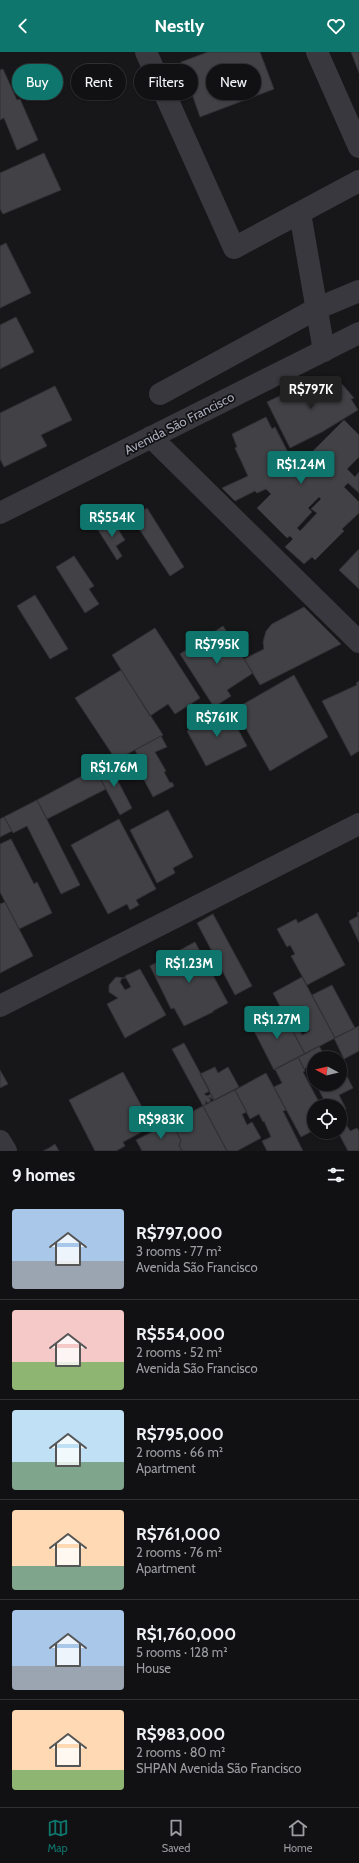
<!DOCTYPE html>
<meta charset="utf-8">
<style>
:root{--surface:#111113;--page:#1e1f21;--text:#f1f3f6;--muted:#9c9da0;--line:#303133;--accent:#0f766e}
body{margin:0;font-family:Cabin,sans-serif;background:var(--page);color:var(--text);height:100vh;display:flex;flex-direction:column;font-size:15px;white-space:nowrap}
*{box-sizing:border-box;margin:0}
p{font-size:13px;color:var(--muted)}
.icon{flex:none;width:22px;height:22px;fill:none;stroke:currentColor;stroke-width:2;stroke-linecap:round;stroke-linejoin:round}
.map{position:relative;height:1099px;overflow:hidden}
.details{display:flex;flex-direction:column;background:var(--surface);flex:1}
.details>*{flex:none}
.top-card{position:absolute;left:12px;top:12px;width:335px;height:36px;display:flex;gap:8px}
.needle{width:26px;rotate:277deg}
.controls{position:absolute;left:307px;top:999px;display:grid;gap:8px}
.controls a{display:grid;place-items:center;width:40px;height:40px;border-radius:50%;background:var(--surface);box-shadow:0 1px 3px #0004,0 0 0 1px var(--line);font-size:20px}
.price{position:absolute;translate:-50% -34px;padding:0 9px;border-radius:4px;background:var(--accent);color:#fff;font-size:13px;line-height:26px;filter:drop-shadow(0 1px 2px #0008)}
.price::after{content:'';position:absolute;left:50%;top:24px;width:12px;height:9px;margin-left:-6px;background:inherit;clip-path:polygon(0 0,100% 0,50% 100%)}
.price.active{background:#222;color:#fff}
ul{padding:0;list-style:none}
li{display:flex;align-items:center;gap:12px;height:100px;padding:0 12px}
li+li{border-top:1px solid var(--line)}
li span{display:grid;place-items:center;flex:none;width:112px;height:80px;border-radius:4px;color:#555}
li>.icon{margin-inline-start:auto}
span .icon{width:48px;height:48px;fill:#fffc;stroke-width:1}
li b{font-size:17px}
h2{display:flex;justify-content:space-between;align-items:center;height:48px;padding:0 12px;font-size:17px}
.tag{padding:0 14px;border-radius:18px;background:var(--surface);box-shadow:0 1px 3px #0004,0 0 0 1px var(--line);font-size:14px;line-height:36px}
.tag.active{background:var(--accent);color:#fff}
header{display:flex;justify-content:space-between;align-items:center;height:52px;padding:0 12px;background:var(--accent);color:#fff;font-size:18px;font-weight:700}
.dock{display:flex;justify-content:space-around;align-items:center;height:56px;border-top:1px solid var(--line);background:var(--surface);font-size:11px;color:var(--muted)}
.dock a{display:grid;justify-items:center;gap:2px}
.dock .active{color:var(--accent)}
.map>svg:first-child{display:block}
</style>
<header><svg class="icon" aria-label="back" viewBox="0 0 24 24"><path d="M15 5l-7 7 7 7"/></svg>Nestly<svg class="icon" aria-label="heart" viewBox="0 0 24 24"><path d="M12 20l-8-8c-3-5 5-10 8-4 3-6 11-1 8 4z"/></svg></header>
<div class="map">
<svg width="359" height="1099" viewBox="0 0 359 1099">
<rect width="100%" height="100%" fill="#171719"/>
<path fill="#414146" stroke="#323135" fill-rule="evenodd" d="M208,0H260L274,37L200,65L181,10Z
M351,0H359V21L353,5Z
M3,17L17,48L20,47L38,88L17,98L4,66L0,68V18Z
M44,101L61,138L3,162L0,157V121Z
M6,191L31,241L0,256V194Z
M16,265L34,300L0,317V273Z
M331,324L337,335L342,332L354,346L351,347L358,358L322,380L290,396L267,350L296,336L298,340Z
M55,334L72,368L41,383L47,394L4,415L0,407V361Z
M266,365L272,377L275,375L296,416L344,368L359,383V405L347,417L355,425L359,420V441L348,431L344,435L359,450V461L342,477L344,479L315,508L312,505L304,512L285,495L293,487L290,484L287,486L257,456L271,442L266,437L257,441L255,439L235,449L222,436L248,424L235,396L237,395L232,382ZM319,445L321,447L311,457L317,461L300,479L297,476L312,460L308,456Z
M147,456L184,515L170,524L132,466Z
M113,470L125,488L116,494L122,504L117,508L98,478Z
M359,497V537L339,518Z
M74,504L94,534L89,537L99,552L85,561L56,515Z
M35,543L68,597L50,607L17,554Z
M304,555L341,592L260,633L244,607L264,597L263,590L266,579L272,572Z
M223,574L253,621L227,638L231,644L214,655L180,602Z
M155,576L200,646L175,662L168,652L150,664L112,603Z
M121,618L163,683L116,708L75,646Z
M294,623L328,685L270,719L235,657Z
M359,629V699L351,704L322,649L357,633L356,631Z
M227,657L247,694L206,714L187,679Z
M161,684L167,695L155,700L166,719L164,720L170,731L172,730L174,734L153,745L132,705L137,702L135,698Z
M108,710L132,756L120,763L95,717Z
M95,717L106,737L47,767L37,748Z
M37,748L80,833L61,842L27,774L13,781L4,765Z
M168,758L193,805L173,816L175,821L157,831L130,778Z
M4,765L12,779L0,785V767Z
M119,767L156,837L136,848L139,853L130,858L127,852L108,862L71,793Z
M11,787L34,832L37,830L52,861L19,877L0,840V792Z
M5,850L33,904L0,921V852Z
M359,860V890L349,869L358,864L357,861Z
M317,861L345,913L307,933L291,904L295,902L290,893L287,895L277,877L296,867L298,871Z
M213,862L252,934L235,943L197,871Z
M195,890L228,951L213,959V960L184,974L174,956L171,957L150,914Z
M140,917L166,963L125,986L107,952L118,946L109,940V933L116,925L126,926L125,924ZM122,926H126L131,935L125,938L120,930Z
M302,925L335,986L305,1002L273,941ZM305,970L310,979L302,983L298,974Z
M332,933L355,976L335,986L312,943Z
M282,960L305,1002L274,1018L249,969L261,962L265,969Z
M359,974V999L344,1007L334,986Z
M184,991L210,1039L204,1042L207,1044L211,1042L214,1048L209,1045L211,1049L208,1051L205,1049L206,1052L203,1054L172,997Z
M319,994L326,1006H314V1012L304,1017L298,1005Z
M298,1005L305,1019L303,1020L321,1054H314V1078L301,1085L274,1035L282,1031L275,1017Z
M340,1011L353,1036L339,1043L346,1057L340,1060V1054H327L316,1032H340Z
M314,1013V1029L308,1016Z
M215,1015L218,1021L228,1015L239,1035L214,1048L200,1022Z
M0,1018L8,1032L0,1036Z
M123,1020L142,1055L137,1058L147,1077L123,1090L125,1094L116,1099H95L69,1048Z
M266,1021L286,1058L283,1059L303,1099H267L262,1089L271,1085L264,1069L263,1070L259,1062L250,1067L235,1038Z
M235,1038L247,1060L242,1062L247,1073L252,1070L261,1086L237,1099H227L203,1054Z
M203,1054L227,1099H182L179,1093L181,1089L172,1070Z
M343,1067L350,1079L357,1076L359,1079V1099H348L338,1080H340V1069Z
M172,1070L181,1089L179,1093L182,1099H142L136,1088Z
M55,1092L59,1099H43L49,1096Z"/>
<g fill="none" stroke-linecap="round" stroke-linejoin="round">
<path stroke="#38383e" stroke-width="22" d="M146,0L234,196L359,129
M317,0L359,95
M300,161L324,299
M160,342L316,257L359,239
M151,385L359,590
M0,954L359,772
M0,1089L6,1099"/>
<path stroke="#38383e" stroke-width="22" d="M0,461L359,281"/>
</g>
<g text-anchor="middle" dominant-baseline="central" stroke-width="3.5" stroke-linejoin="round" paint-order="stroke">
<g font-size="13" fill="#a9abba" stroke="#121214">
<text transform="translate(179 371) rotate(-27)">Avenida São Francisco</text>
</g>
</g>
</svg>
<div class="controls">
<a><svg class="needle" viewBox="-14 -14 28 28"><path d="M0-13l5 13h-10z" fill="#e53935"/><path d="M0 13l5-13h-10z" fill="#9c9da0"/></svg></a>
<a><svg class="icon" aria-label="locate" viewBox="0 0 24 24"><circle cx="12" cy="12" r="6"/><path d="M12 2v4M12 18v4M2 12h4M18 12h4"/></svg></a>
</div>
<b class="price active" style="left:311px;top:358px">R$797K</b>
<b class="price" style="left:301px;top:433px">R$1.24M</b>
<b class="price" style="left:112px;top:486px">R$554K</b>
<b class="price" style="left:217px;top:613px">R$795K</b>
<b class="price" style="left:217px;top:686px">R$761K</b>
<b class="price" style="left:114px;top:736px">R$1.76M</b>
<b class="price" style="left:189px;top:932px">R$1.23M</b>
<b class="price" style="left:277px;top:988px">R$1.27M</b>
<b class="price" style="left:161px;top:1088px">R$983K</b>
<div class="top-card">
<a class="tag active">Buy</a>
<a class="tag">Rent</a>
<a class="tag">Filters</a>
<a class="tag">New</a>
</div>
</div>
<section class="details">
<h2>9 homes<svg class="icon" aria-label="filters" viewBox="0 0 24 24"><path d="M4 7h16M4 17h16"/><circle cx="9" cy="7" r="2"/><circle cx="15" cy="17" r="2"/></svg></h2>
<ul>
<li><span style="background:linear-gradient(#a9c7e8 65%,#9aa5b1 0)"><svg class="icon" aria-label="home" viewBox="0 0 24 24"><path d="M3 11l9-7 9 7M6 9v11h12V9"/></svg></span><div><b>R$797,000</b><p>3 rooms · 77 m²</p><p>Avenida São Francisco</p></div></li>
<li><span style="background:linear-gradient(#f6c9c9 65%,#8fb573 0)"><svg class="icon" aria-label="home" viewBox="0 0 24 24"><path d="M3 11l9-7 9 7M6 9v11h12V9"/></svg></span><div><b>R$554,000</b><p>2 rooms · 52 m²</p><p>Avenida São Francisco</p></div></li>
<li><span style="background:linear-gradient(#bfe0f5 65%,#7fa58c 0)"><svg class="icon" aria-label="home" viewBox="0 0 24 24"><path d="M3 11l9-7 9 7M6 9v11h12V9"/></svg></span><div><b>R$795,000</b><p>2 rooms · 66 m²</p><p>Apartment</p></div></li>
<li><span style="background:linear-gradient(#ffd9b3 70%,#7fa58c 0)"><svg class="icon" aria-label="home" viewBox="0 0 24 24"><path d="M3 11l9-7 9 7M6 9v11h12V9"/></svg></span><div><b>R$761,000</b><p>2 rooms · 76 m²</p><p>Apartment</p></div></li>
<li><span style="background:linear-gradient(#a9c7e8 70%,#9aa5b1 0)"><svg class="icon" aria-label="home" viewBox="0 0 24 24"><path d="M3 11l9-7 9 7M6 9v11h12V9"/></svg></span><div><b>R$1,760,000</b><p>5 rooms · 128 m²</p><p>House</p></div></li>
<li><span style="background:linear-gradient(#ffd9b3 75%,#8fb573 0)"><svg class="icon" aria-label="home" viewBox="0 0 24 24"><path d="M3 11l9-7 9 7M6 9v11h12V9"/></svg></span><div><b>R$983,000</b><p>2 rooms · 80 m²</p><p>SHPAN Avenida São Francisco</p></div></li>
</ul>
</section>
<nav class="dock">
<a class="active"><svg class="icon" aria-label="map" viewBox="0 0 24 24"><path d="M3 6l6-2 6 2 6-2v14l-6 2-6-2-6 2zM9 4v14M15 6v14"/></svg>Map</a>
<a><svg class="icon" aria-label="saved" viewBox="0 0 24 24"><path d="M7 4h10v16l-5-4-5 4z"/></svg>Saved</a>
<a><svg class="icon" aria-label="home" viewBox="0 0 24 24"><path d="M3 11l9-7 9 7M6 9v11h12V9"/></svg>Home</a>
</nav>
